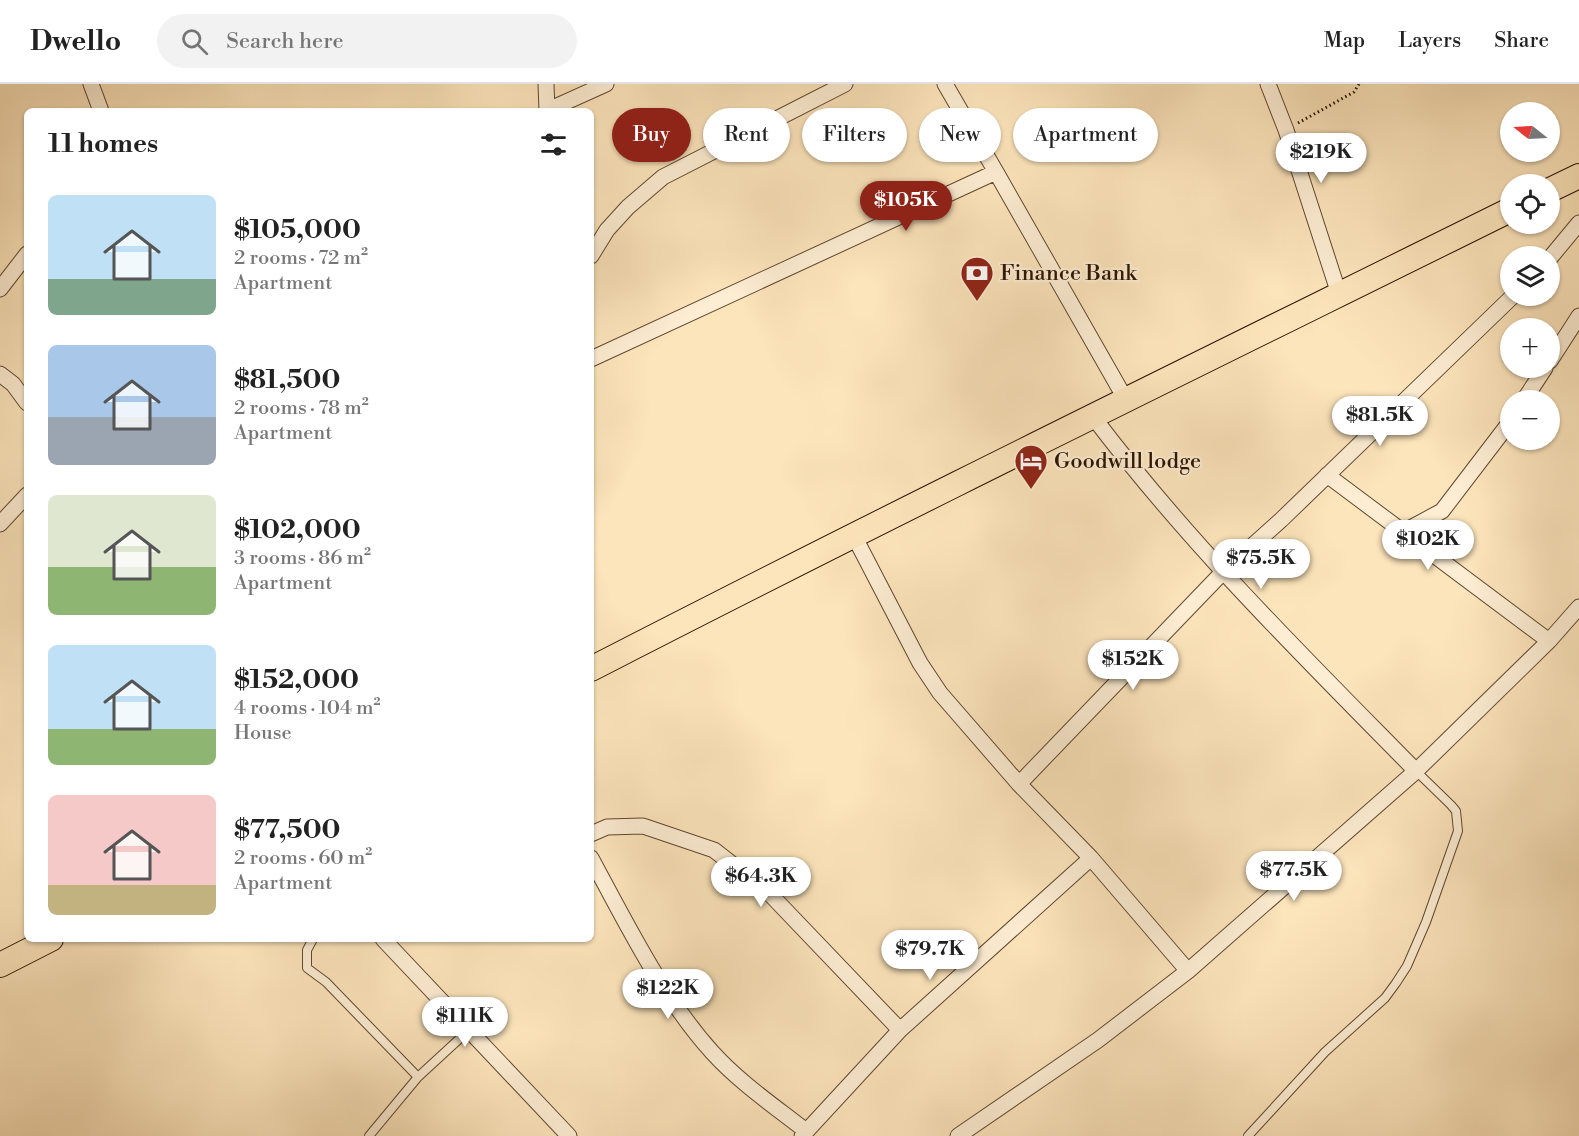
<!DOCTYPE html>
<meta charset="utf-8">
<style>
:root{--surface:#fff;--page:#f2f2f2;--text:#222;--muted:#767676;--line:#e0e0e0;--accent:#8f2418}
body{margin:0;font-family:"Libre Bodoni",serif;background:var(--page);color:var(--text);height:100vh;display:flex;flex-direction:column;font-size:22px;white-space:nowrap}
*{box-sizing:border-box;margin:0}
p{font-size:20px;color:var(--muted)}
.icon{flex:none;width:33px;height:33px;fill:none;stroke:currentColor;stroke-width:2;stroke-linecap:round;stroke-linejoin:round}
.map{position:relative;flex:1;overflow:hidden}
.panel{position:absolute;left:24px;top:24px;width:570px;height:834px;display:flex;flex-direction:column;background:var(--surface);border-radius:9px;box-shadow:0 2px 4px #0004}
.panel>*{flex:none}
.top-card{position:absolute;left:612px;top:24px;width:570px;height:54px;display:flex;gap:12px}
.needle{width:39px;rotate:288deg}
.buttons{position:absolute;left:1500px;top:18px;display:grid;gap:12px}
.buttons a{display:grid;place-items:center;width:60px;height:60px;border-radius:50%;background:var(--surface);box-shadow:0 2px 4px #0004;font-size:30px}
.price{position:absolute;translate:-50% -51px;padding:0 14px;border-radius:21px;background:#fff;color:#222;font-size:20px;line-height:39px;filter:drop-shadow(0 2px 3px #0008)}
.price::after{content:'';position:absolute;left:50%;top:36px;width:18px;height:14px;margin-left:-9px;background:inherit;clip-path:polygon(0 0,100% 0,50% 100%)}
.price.current{background:var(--accent);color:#fff}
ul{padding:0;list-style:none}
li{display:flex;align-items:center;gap:18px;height:150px;padding:0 24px}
li span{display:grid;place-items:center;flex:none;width:168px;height:120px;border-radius:9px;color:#555}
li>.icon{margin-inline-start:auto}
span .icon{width:72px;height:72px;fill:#fffc;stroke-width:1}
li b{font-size:26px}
h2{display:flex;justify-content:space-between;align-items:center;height:72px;padding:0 24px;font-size:26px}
.pill{padding:0 21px;border-radius:27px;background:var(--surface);box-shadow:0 2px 4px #0004;font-size:21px;line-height:54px}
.pill.current{background:var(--accent);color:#fff}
header{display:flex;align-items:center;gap:36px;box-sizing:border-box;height:84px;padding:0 30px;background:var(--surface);border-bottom:2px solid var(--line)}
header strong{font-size:28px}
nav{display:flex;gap:33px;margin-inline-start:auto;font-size:21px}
.search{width:420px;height:54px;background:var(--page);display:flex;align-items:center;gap:15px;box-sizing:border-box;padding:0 21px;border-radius:33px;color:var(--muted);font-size:22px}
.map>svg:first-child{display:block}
</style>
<header>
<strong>Dwello</strong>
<div class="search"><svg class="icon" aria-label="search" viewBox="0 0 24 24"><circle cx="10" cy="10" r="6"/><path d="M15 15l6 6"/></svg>Search here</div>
<nav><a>Map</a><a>Layers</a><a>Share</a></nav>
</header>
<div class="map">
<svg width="1579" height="1052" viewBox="0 0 1579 1052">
<rect width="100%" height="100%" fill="#fce4bb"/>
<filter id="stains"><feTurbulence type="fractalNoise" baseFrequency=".00333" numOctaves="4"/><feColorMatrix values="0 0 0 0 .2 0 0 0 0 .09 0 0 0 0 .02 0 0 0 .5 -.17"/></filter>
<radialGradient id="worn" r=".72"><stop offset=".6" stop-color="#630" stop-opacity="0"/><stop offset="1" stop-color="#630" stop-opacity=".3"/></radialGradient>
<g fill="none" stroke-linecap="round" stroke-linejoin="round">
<defs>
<path id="lane" d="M313,855L307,866V884L326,898L418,993
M369,1052L418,993L469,946
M1248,1052L1325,968L1385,914L1396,899L1407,882L1426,838L1458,747L1456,727L1451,721L1416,687"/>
<path id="street" d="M91,0L101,27
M546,0L547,27
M945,0L996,88
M1268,0L1286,46L1339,210
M546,27L606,0
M591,172L607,146L628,123L663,93L845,0
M1550,174L1579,139
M0,205L27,170
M591,275L996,88L1126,316
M1550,277L1579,232
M0,290L13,300L27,319
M1524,316L1545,284
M1094,334C1192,463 1303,572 1416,687
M1327,391L1549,557
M0,440L27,411
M1403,448L1442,427L1510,338
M853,450L920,579L940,609L1019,700L1091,774L1188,887
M1019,700L1222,489L1281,436L1513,212
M591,750L607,743L643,742L714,766L769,809L900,946
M591,774C625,837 663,914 712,968C739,998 774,1022 806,1047
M383,855L569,1052
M802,1052L900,946L1091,774
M958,1052L1098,956L1188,887L1416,687L1549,557L1579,523"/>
<path id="primary" d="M1550,106L1579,92
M591,585C896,428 1203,278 1510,126
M0,881L51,855"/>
</defs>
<use href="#lane" stroke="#60482f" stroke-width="10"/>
<use href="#street" stroke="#60482f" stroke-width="17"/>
<use href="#primary" stroke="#2c1400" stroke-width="26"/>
<path stroke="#2c1400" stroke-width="3" stroke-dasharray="1.5 3" stroke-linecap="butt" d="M1298,39L1354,8L1359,0"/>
<use href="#lane" stroke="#fdedd3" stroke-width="8"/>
<use href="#street" stroke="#fdedd3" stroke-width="15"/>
<use href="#primary" stroke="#fce4bb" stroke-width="24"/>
</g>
<defs>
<symbol id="bank-pin" viewBox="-11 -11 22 30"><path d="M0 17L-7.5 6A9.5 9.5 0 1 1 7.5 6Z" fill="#8f2418" stroke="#fdedd3"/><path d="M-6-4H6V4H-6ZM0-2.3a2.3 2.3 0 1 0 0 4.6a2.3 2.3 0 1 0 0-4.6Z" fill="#fff"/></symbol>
<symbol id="hotel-pin" viewBox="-11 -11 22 30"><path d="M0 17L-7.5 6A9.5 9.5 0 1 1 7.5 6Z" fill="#8f2418" stroke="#fdedd3"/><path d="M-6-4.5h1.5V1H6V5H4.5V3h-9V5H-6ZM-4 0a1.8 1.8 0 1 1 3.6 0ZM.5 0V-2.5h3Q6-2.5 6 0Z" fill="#fff"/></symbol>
</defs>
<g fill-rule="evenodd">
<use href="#bank-pin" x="958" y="170" width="38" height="52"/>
<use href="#hotel-pin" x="1012" y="358" width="38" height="52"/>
</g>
<g text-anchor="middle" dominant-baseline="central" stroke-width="4.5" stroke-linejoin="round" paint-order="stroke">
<g font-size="22" fill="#2c1400" stroke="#fdedd3" text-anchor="start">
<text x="1000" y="189">Finance Bank</text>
<text x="1054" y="377">Goodwill lodge</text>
</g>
</g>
<rect width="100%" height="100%" filter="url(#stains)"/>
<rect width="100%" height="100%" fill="url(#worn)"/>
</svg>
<div class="buttons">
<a><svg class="needle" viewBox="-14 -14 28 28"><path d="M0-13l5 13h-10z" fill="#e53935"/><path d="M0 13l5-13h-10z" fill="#767676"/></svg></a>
<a><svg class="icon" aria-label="locate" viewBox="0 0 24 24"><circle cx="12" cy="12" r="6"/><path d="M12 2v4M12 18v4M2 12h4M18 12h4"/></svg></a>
<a><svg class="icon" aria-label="layers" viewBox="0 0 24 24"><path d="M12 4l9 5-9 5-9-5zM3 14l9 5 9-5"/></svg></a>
<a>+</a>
<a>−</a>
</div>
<b class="price" style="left:1321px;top:100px">$219K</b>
<b class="price current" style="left:906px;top:148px">$105K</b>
<b class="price" style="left:1380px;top:363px">$81.5K</b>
<b class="price" style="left:1428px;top:487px">$102K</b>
<b class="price" style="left:1261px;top:506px">$75.5K</b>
<b class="price" style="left:1133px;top:607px">$152K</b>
<b class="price" style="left:1294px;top:818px">$77.5K</b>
<b class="price" style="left:761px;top:824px">$64.3K</b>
<b class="price" style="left:930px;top:897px">$79.7K</b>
<b class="price" style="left:668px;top:936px">$122K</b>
<b class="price" style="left:465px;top:964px">$111K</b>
<div class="top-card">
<a class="pill current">Buy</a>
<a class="pill">Rent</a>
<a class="pill">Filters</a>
<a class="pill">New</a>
<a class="pill">Apartment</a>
</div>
<section class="panel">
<h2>11 homes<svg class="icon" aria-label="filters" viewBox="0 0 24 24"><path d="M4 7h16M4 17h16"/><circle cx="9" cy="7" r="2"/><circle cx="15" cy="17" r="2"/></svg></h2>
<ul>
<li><span style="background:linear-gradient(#bfe0f5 70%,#7fa58c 0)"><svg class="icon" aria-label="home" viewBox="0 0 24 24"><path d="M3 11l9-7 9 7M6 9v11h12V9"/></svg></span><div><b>$105,000</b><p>2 rooms · 72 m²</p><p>Apartment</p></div></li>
<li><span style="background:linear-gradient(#a9c7e8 60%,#9aa5b1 0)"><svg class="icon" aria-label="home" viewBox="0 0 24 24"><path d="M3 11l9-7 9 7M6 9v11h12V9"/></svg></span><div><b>$81,500</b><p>2 rooms · 78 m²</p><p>Apartment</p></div></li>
<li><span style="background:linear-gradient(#dfe7d0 60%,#8fb573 0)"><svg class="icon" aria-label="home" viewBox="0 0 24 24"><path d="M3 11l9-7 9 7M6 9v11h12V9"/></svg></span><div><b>$102,000</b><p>3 rooms · 86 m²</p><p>Apartment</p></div></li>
<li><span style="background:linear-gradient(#bfe0f5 70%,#8fb573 0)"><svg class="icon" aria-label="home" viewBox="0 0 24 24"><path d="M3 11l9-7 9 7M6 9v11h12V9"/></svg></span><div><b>$152,000</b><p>4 rooms · 104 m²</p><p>House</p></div></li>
<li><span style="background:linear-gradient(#f6c9c9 75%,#c2b280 0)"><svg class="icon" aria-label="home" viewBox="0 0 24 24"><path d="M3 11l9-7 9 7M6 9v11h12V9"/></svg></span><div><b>$77,500</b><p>2 rooms · 60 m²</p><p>Apartment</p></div></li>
</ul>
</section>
</div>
